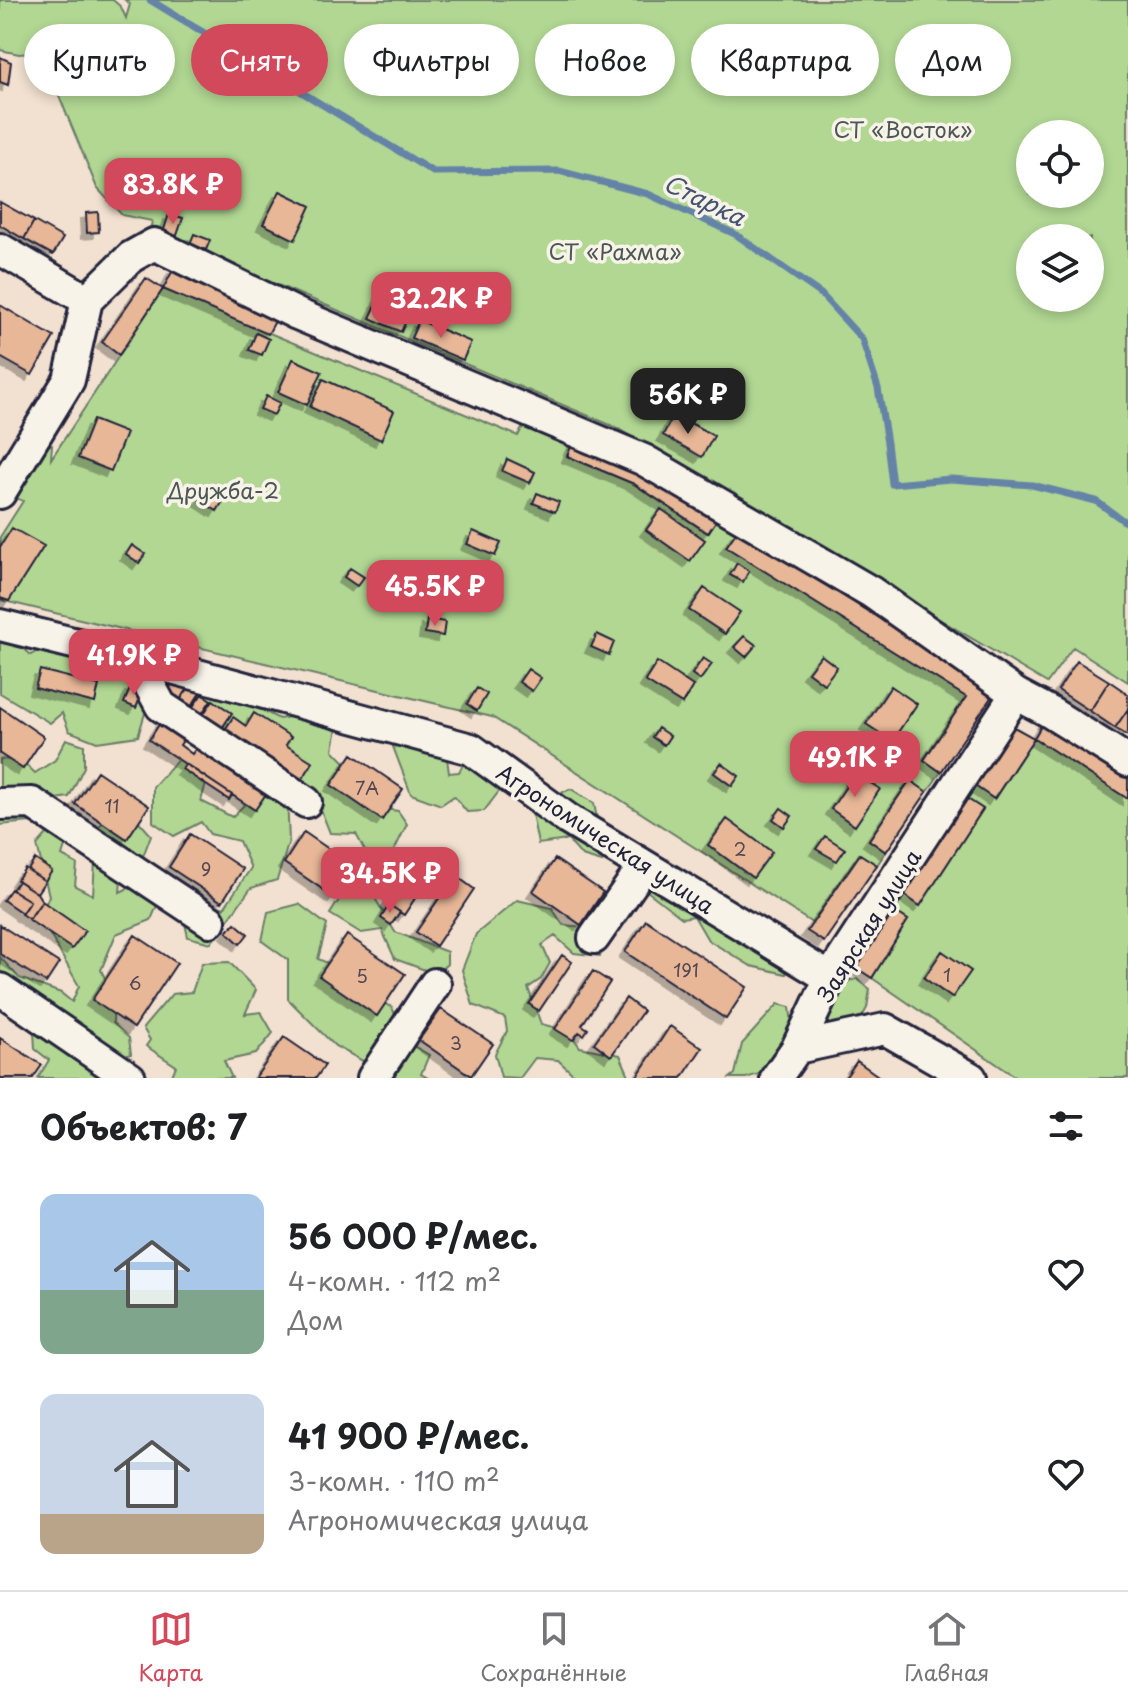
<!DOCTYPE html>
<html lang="ru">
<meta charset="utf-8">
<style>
:root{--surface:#fff;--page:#f6f6f6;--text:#202124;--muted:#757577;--line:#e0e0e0;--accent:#d1495b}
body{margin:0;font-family:"Playpen Sans",sans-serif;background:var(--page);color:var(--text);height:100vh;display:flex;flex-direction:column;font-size:30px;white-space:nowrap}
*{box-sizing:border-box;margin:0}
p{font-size:26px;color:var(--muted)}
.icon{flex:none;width:44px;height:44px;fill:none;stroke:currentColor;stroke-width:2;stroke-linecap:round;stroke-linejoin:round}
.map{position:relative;height:1078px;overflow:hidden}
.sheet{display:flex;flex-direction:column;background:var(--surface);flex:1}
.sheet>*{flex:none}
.guide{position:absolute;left:24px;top:24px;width:1080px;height:72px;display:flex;gap:16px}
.controls{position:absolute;left:1016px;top:120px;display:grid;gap:16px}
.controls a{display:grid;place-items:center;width:88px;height:88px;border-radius:50%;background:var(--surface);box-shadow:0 4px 12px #0003;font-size:40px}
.price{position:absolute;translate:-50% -68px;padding:0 18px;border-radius:16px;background:var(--accent);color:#fff;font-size:26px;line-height:52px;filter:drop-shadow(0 2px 4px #0008)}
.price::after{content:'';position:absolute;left:50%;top:48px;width:24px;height:18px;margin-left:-12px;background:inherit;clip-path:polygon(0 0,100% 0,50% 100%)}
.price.active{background:#222;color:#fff}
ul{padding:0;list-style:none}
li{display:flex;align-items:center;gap:24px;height:200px;padding:0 40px}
li span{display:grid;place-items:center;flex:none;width:224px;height:160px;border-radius:16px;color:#555}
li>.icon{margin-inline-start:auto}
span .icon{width:96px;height:96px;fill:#fffc;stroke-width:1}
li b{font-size:34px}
h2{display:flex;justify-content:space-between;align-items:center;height:96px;padding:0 40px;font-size:34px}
.chip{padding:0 28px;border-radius:36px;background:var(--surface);box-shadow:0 4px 12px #0003;font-size:28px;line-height:72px}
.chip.active{background:var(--accent);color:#fff}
.tab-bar{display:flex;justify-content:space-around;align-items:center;height:112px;border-top:2px solid var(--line);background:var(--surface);font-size:22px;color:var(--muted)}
.tab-bar a{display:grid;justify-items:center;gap:4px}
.tab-bar .active{color:var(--accent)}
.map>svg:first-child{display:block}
</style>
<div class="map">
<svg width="1128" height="1078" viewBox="0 0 1128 1078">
<defs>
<filter id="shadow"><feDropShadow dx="-6" dy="6" stdDeviation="0" flood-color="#0004"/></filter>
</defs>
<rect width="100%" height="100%" fill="#f2e1d0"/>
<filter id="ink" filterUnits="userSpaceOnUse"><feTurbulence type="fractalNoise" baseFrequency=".0125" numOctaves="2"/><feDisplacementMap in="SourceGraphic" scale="16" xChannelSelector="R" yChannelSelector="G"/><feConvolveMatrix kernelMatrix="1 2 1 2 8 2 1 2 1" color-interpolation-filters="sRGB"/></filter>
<g filter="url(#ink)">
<path fill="#b1d793" stroke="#6a7c67" stroke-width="2" fill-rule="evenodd" d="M0,0H113L121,7L126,18L130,4L125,0H1128V682L1073,647L1047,683L615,427L150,231L152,221L122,215L97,188L41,52L19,54L0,50ZM1030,134H1090V194H1030ZM1030,238H1090V298H1030Z
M163,289L518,436L526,421L573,442L568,457L634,484L707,533L718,518L737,531L727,547L966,697L924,759L941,772L927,792L909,781L869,840L886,852L877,865L859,854L812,923L492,717L0,600V537L23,501L9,495L36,444L52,445L51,459Z
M0,636L12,638L31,655L53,641L89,650L98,669L117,657L134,671L146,710L138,736L97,742L69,731L62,713L50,723L0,693Z
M252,681L260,709L279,719L320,711L337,728L333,750L371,789L378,808L398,811L407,824L394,851L401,878L376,900L395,932L447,952V964L436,974L395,959L382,930L361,933L330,914L346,889L376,872L356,834L330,833L318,803L273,772L267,745L252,760L206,727L191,694L199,685Z
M423,730L444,737L449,773L459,772L474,744L513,773L484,811L467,812L454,796L441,805L411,794L392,744Z
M1034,738L1128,799V1078H1017L872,978L908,920L891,909L903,894L920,905L983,809L966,798L975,786L995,798Z
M66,739L84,745V767L69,797L49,800L41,821L0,825V759L22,761L35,773L55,760Z
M180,757L209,773L201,801L232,817L254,795L269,784L287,797L289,841L277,880L251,888L211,943L188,937L183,915L196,898L224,908L251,868L239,841L210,834L201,822L174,836L153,822V787Z
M571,789L594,803L597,819L618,835L602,862L582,856L568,840L538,844L530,804Z
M126,807L151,835L142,859H123L120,892L139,883L146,897L159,901L151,920L116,934L101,970L114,997L113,1023L129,1038L131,1054L110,1063L0,977V957L19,978L61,993L72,1002L79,986L40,917L49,896L37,845L63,816L72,824L62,856L77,864L75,886L93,895L97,827Z
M654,877L792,961L786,974L751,966L708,940L694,916L682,918L647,891Z
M517,900L552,908L563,925L585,927L601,901L612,900L618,923L600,956L574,953L555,936L542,945L550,963L541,979L528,988L541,1024L568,1031L580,1047L620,1055L630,1078H577L558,1060L535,1058L520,1078L501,1077L495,1054L507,1031L505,1018L473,1005L462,970L476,934Z
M299,904L327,925L318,959L337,967L347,987L392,1007L405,1041L429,1055L421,1074L428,1078H384L374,1067L335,1046L288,999V960L262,941L268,912Z
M229,962L256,990L245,1014L261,1012L273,1033L256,1054L224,1061L232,1078H171L176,1066L146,1046L150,1040L143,1028L172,994L192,992L202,963Z
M857,979L870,989L867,1008L854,1032H819L812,989Z
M778,1004L790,1007L792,1025L759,1074L746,1078H730L735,1074L742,1044Z
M51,1030L121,1078H38L49,1060L35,1049L34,1031Z"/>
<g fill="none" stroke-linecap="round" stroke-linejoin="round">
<path stroke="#6583a6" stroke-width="7" d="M150,0L433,172L559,171L648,194L735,234L821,294L862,339L878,388L887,443L892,484L951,479L1032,485L1096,501L1128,524"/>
</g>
<path fill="#e7b797" stroke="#22223b" stroke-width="2" filter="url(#shadow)" d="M0,57L11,62L8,85L0,82Z
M280,191L311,206L295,240L263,224Z
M0,202L34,221L24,239L0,225Z
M98,212L99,232L87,233L86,213Z
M169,214L183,218L176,238L163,233Z
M34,221L63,238L53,255L24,239Z
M194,234L210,240L206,250L190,244Z
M174,268L279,314L268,334L163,289Z
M146,278L163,289L119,355L102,342Z
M382,292L413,306L401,332L370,318Z
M0,305L54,337L32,375L0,357Z
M419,320L471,342L463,360L411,338Z
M256,333L269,339L262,355L249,350Z
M293,359L322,372L307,405L278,392Z
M323,379L394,411L381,440L310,407Z
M266,396L280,403L274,415L260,409Z
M674,414L714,436L702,457L663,435Z
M93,420L126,433L111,471L78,458Z
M573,442L644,472L718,518L708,533L634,484L567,456Z
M507,459L535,472L530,483L502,471Z
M206,491L223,501L217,511L200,500Z
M537,493L559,502L555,512L533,503Z
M661,509L705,540L690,561L646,530Z
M12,528L44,546L9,601L0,598V547Z
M473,531L501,543L495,556L467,544Z
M737,531L996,690L941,772L924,760L966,697L726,547Z
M132,545L145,554L139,563L126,554Z
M737,563L749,571L743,582L730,575Z
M436,564L466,575L458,597L428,586Z
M350,568L364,577L357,586L344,577Z
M704,588L740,612L725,634L689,610Z
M427,619L445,622L443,636L425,633Z
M597,634L614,642L609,655L591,647Z
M744,636L756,645L746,657L734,647Z
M821,655L837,667L824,684L808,672Z
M703,658L712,664L700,680L692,674Z
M1077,661L1109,681L1090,711L1058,690Z
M657,662L693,686L682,704L645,681Z
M528,669L541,678L532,691L519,682Z
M40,670L99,685L95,703L35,688Z
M177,677L190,686L180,700L167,691Z
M1109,681L1128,694V709L1115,728L1090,711Z
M131,686L143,691L136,708L124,703Z
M190,686L200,693L191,707L180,700Z
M891,686L917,704L892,741L866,724Z
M477,688L487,694L477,711L467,704Z
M202,694L211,700L201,715L192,708Z
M213,700L232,713L222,728L203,715Z
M0,707L44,737L23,769L0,754Z
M1128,709V736L1115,728Z
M254,713L291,737L286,745L313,762L302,780L225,730L233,717L246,726Z
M162,720L186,736L180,745L192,754L196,748L210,757L212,754L268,791L255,810L149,740Z
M1044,721L1128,774V799L1034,738Z
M1014,727L1034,738L994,799L975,786Z
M658,728L670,736L664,745L652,737Z
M846,741L862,751L854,763L839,752Z
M352,754L403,789L382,820L331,785Z
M721,763L739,776L732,786L714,773Z
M186,764L232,795L229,800L182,769Z
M97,771L149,806L127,839L75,804Z
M855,773L880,789L855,826L831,809Z
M910,780L927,792L886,852L869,840Z
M966,798L983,809L920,906L903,894Z
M781,808L792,816L784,827L773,819Z
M727,819L772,852L753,878L708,845Z
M304,832L355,867L334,897L284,863Z
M190,834L243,869L222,902L169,867Z
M825,836L845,849L837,861L816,849Z
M860,854L877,865L824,942L807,931Z
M421,858L435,868L404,915L387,903L391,896L396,899L400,892L399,891L414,873L412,872Z
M35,859L52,871L45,881L28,870Z
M555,859L603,892L581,925L533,891Z
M25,868L45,881L37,893L17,880Z
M455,875L474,889L436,946L416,932Z
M18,881L37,893L42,901L29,919L21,914L30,901L12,890Z
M11,889L30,901L22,913L3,900Z
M42,901L85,931L72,949L29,920Z
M389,905L400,912L391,925L381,918Z
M891,909L908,920L872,978L855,967Z
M646,920L747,987L726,1019L625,952Z
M235,923L248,934L240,944L227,932Z
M0,925L59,963L46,983L0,954Z
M135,935L177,963L134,1028L92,1000Z
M347,935L405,974L377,1016L319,976Z
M942,951L971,971L952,998L924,978Z
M562,955L572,962L539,1011L529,1004Z
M593,971L610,982L582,1025L588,1029L584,1035L579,1032L573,1040L555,1029Z
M626,998L643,1011L611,1056L594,1043Z
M441,1009L493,1044L471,1076L419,1040Z
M670,1026L702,1048L682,1078H636Z
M284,1037L325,1065L316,1078H255Z
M0,1038L42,1065L33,1078H0Z
M857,1061L881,1078H845Z"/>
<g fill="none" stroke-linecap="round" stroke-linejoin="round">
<defs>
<path id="minor" d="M0,249L87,300
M87,300L131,257L154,244L297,314L644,460L871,592L1016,694L1048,711L1128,761
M0,493L69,380L87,300
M0,625L146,661L471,749L569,820L830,978
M146,661L148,682L161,706L306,802
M0,804L32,803L210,921
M594,938L644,866
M0,989L130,1078
M797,1048L885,1029L971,1078
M373,1078L435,984
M776,1078L797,1048L830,978L1016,694"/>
</defs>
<use href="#minor" stroke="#22223b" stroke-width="36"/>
<use href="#minor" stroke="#f7f3e8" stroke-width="30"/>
</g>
</g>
<g text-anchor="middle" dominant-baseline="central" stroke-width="7" stroke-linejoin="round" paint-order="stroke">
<g font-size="18" fill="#534752">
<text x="367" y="787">7А</text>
<text x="112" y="805">11</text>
<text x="740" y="848">2</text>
<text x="206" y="868">9</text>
<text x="686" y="969">191</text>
<text x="947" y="974">1</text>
<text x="362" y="975">5</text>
<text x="135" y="982">6</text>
<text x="456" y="1042">3</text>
</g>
<g font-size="22" fill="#4d5855" stroke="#f7f3e8">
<text x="903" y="128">СТ «Восток»</text>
<text x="615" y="250">СТ «Рахма»</text>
<text x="223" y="489">Дружба-2</text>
</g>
<g font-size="22" fill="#22223b" stroke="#f7f3e8">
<text transform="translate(606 838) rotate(33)">Агрономическая улица</text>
<text transform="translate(868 925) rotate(-58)">Заярская улица</text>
</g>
<g font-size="24" font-style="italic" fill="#435371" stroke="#f7f3e8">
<text transform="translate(705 199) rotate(26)">Старка</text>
</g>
</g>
</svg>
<div class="controls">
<a><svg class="icon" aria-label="locate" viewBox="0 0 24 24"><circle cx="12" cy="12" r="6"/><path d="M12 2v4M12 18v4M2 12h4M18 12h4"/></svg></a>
<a><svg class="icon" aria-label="layers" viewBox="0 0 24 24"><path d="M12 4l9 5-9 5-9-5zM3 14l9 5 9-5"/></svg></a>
</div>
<b class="price" style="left:173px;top:226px">83.8K ₽</b>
<b class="price" style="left:441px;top:340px">32.2K ₽</b>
<b class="price active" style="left:688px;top:436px">56K ₽</b>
<b class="price" style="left:435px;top:628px">45.5K ₽</b>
<b class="price" style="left:134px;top:697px">41.9K ₽</b>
<b class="price" style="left:855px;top:799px">49.1K ₽</b>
<b class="price" style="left:390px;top:915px">34.5K ₽</b>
<div class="guide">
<a class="chip">Купить</a>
<a class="chip active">Снять</a>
<a class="chip">Фильтры</a>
<a class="chip">Новое</a>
<a class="chip">Квартира</a>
<a class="chip">Дом</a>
</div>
</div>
<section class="sheet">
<h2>Объектов: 7<svg class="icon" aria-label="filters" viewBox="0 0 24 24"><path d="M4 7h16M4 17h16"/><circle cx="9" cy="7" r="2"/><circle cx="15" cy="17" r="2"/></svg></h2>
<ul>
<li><span style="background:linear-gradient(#a9c7e8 60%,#7fa58c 0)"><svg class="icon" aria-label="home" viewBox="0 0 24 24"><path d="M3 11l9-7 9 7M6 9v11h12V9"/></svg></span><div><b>56 000 ₽/мес.</b><p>4-комн. · 112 m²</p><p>Дом</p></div><svg class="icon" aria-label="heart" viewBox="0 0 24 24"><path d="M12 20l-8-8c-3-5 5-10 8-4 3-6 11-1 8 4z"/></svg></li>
<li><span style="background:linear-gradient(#c9d6e8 75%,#b9a48a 0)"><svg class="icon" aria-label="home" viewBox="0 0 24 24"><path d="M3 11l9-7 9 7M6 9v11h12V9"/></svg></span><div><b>41 900 ₽/мес.</b><p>3-комн. · 110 m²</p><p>Агрономическая улица</p></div><svg class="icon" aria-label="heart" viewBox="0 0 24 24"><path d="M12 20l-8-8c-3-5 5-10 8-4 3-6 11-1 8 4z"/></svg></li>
</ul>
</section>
<nav class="tab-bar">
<a class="active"><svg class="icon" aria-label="map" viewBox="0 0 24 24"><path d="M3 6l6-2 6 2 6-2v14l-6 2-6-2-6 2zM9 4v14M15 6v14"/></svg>Карта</a>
<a><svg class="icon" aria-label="saved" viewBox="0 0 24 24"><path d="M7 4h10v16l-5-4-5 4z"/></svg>Сохранённые</a>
<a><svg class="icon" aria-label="home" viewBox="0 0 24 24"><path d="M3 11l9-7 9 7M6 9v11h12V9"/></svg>Главная</a>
</nav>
